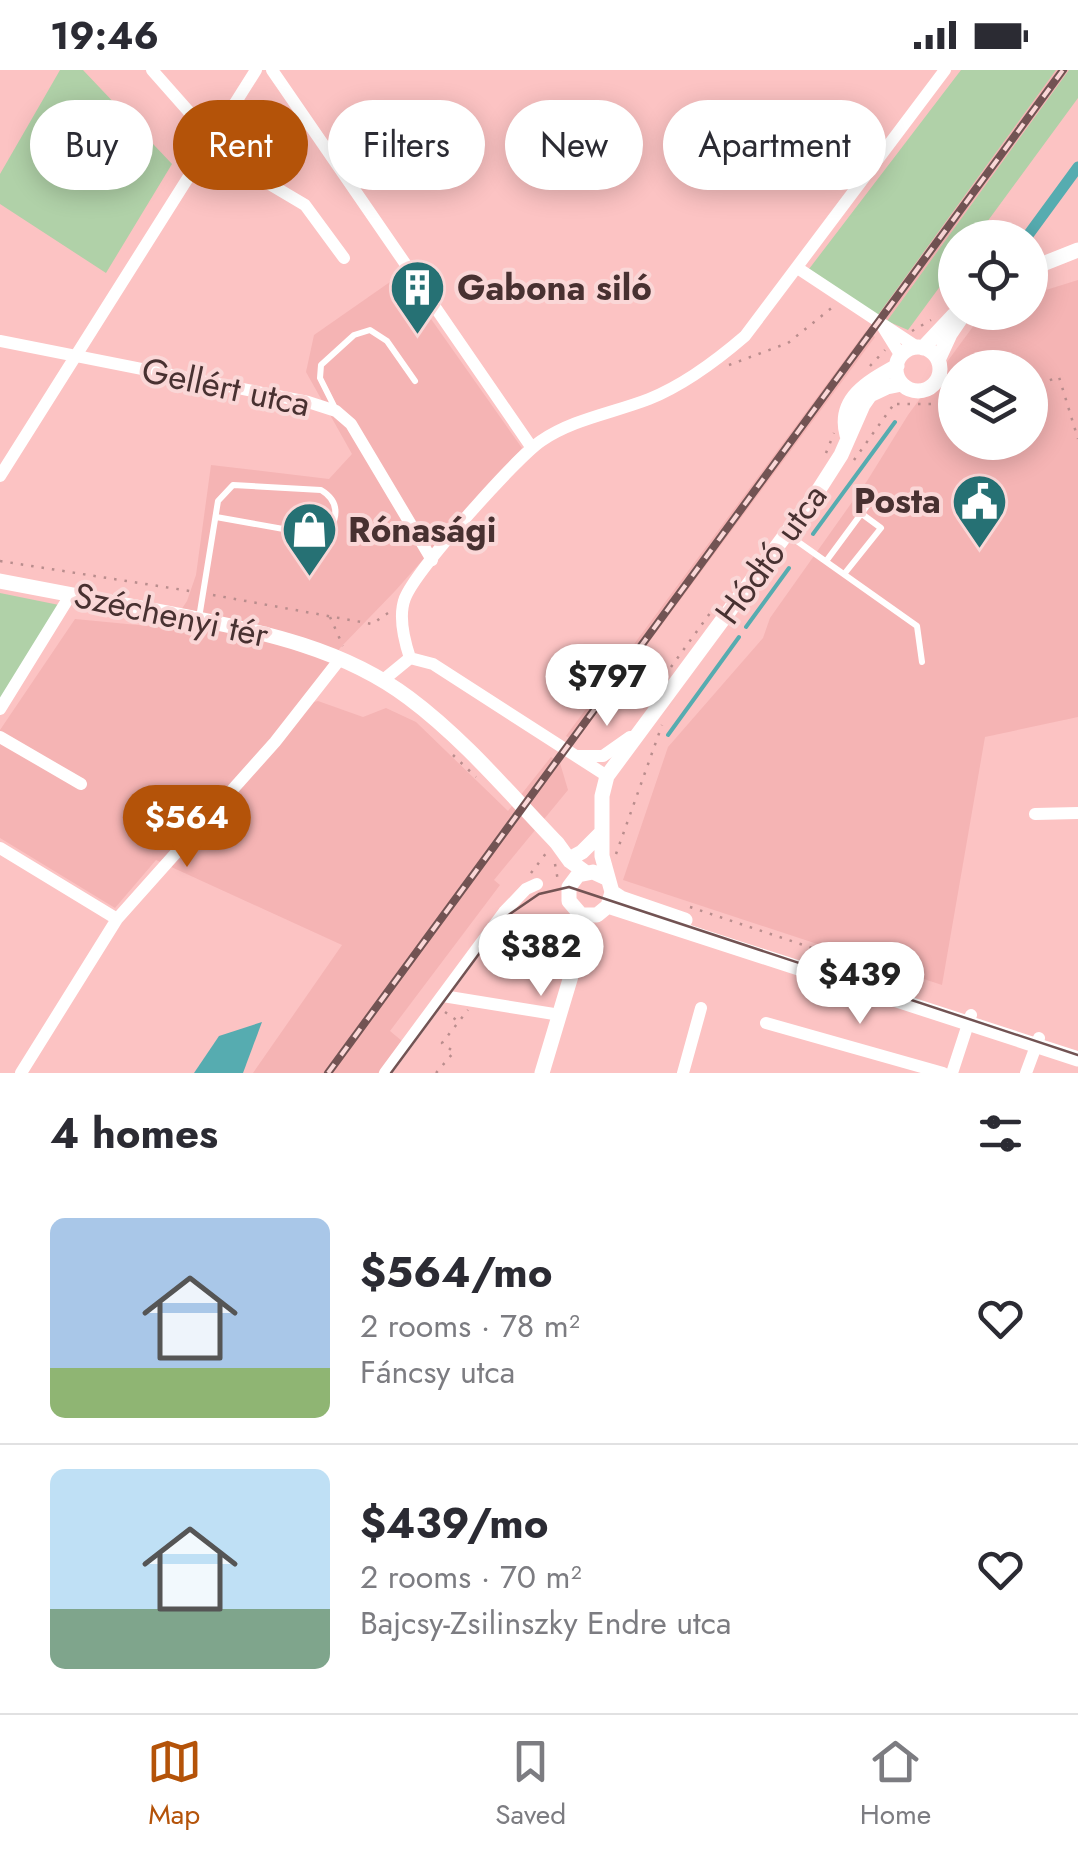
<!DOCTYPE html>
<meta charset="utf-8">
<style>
:root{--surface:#fff;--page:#f7f7f7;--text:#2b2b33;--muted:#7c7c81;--line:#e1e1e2;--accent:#b45309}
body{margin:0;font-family:Jost,sans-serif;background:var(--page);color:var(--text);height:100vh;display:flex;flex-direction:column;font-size:38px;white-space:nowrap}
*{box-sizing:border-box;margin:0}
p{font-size:32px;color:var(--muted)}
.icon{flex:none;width:55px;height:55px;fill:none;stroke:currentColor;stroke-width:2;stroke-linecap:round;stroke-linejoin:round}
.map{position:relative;height:1003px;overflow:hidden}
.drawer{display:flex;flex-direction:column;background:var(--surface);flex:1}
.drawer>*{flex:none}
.top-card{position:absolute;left:30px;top:30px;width:1020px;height:90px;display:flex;gap:20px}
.controls{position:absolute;left:938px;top:150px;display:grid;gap:20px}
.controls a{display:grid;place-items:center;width:110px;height:110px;border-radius:50%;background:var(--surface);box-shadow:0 5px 25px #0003;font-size:50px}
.price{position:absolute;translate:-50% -85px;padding:0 22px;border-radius:35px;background:#fff;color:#222;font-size:32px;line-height:65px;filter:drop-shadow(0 2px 5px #0008)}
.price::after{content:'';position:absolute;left:50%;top:60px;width:30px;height:22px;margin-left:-15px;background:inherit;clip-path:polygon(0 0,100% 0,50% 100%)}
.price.current{background:var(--accent);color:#fff}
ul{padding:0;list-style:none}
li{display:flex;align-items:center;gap:30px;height:250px;padding:0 50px}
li+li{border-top:2px solid var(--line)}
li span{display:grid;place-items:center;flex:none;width:280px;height:200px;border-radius:15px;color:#555}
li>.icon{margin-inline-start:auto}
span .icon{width:120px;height:120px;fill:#fffc;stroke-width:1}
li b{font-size:42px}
h2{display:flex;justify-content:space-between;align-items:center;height:120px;padding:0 50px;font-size:42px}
.chip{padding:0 35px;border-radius:45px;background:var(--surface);box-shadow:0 5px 25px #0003;font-size:35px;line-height:90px}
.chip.current{background:var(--accent);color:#fff}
.status{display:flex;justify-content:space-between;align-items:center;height:70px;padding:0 50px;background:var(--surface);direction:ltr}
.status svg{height:28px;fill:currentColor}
.tabs{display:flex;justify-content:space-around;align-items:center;height:140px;border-top:2px solid var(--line);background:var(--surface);font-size:28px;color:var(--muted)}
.tabs a{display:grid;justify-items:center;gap:5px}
.tabs .current{color:var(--accent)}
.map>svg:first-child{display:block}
</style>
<div class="status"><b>19:46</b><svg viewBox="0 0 49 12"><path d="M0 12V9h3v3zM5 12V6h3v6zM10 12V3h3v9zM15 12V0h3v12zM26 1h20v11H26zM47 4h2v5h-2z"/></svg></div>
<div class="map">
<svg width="1078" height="1003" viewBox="0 0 1078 1003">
<rect width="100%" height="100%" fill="#fcc3c3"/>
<path fill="#f5b4b4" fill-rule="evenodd" d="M1056,0H1069L887,251L878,245Z
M400,205L522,378L396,520L340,578L298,636L318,631L363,647L386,638L416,652L508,741L551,687L560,693L568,720L494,810L500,815L390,961L402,971L378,1003H253L342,875L156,790L115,838L0,768V660L75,549L169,558L187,531L196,505L211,395L329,409L352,384L306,302L314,265Z
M1078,210V647L985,667L942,915L623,810L668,677L763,568L770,548L867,411L908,345L983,243L1030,242V225ZM955,298H1030V372H955Z
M866,261L875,267L575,672L566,666Z"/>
<path fill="#b0d1a8" d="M60,0H83L172,94L106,203L0,134V104Z
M961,0H1056L878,245L809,199Z
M1069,0H1078V28L976,167L955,168V196L908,260L887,251Z
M0,523L64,536L0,639Z"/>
<path fill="#56acb0" d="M262,952L243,1003H194L219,966Z"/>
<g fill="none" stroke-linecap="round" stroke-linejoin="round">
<path stroke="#56acb0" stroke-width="4" d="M813,464L895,352
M746,557L789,498
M668,665L739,567"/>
<path stroke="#56acb0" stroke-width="11" d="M1026,168L1078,97"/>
<path stroke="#b98d8d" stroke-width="2.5" stroke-dasharray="2.5 8" stroke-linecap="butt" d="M912,261L931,250
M729,295L788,273L834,236
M870,296L885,280
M1030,317L1059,307L1078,369
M897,334H955
M826,383L834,363
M854,390L894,334
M0,491L196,522
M213,525L372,554L388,543
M330,547L343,576
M671,597L713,539
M453,685L476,707
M616,784L662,655
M555,794L558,811
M531,803L547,782
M690,837L854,892
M563,886L570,860
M445,942L459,952
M436,1003L454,982L442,973L468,940"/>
<path stroke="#fff" stroke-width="6" d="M336,340L320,308L321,295L354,265L370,260L387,271L415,311
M787,464L917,556L922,592
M827,490L875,425
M845,503L881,458L862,444
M199,548L218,431L233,415L321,420C336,429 339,442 331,458L317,465L216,447"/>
<path stroke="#fff" stroke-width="12" d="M152,0L213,69
M272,0L532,378
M207,77L305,135L344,188
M799,199L917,277
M883,257L901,286
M0,271L308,332L336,341L351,354L432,490
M0,406L256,0
M410,588C404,570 398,546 405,528C417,499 515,389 541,371C573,349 613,343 649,329C684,315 716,291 745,266L945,0
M410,588L433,594L607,706
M382,611L410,588
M0,639L71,524
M0,667L81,714
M577,686H603L630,667
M1035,744L1078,743
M0,778L117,849
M443,926L560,945
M766,953L943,1003
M21,1003L117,849L275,672L340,589
M385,1003L504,842L526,819L537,814
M683,1003L701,938
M952,1003L971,945
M1026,1003L1039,968"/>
<path stroke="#fff" stroke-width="15" d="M1030,199L1078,180
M896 299a22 22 0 1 1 44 0a22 22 0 1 1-44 0Z
M923,278L954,245
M938,290L950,264L965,242
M847,365C837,328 870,311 897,296
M0,511C58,522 116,533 173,544C256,561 340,576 409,628C464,669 510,724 557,773L570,791L585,802
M569,789L582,782L602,762
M606,808L593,802L578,805L569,817V831L581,845H597L608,836L612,822L602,786V726L607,706L818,421L841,385L863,335L870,325L887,317L902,314
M612,822L621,828L685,850
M608,836L1078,989
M542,1003L583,866L581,845"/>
<path stroke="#725353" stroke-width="2.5" d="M391,1003L507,846L539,824L569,817L1078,985"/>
<defs>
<path id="rail" d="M328,1003L1063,0"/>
</defs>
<use href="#rail" stroke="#725353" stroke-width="8"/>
<use href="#rail" stroke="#fad7d7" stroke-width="4" stroke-dasharray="11" stroke-linecap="butt"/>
</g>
<defs>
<symbol id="building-pin" viewBox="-11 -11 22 30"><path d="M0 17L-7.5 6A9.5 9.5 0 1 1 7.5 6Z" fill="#267174" stroke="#fad7d7"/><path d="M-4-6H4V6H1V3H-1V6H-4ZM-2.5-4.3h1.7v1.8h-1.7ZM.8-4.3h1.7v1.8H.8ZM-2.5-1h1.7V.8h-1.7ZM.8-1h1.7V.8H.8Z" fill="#fff"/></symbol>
<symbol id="civic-pin" viewBox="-11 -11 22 30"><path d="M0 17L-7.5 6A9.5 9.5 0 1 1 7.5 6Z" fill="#267174" stroke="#fad7d7"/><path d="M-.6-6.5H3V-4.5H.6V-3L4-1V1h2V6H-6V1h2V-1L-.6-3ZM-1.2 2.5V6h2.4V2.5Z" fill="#fff"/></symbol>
<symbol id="shop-pin" viewBox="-11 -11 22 30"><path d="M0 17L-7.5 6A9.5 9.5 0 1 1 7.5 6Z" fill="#267174" stroke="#fad7d7"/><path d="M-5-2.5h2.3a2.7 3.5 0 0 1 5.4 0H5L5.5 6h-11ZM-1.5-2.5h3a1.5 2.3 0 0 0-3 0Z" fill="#fff"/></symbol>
</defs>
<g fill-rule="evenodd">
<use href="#building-pin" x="386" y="186" width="63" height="86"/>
<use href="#civic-pin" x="948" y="400" width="63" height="86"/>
<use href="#shop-pin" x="278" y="428" width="63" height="86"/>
</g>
<g text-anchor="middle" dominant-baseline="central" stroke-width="8" stroke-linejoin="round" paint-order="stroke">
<g font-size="35" font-weight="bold" fill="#483131" stroke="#fad7d7" text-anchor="start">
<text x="457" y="218">Gabona siló</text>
<text x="941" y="431" text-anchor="end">Posta</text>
<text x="348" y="460">Rónasági</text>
</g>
<g font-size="35" fill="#483131" stroke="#fad7d7">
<text transform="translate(226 317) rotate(12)">Gellért utca</text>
<text transform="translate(771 484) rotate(-54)">Hódtó utca</text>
<text transform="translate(171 545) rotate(12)">Széchenyi tér</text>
</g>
</g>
</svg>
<div class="controls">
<a><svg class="icon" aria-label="locate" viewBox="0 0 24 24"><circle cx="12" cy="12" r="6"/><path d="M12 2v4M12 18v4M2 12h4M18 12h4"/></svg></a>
<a><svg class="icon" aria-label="layers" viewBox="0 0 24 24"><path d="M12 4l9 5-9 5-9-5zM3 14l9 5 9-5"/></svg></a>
</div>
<b class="price" style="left:607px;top:659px">$797</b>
<b class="price current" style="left:187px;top:800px">$564</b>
<b class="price" style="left:541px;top:929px">$382</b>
<b class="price" style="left:860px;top:957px">$439</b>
<div class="top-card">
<a class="chip">Buy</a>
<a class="chip current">Rent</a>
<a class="chip">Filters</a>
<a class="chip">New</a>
<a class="chip">Apartment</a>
</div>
</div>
<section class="drawer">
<h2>4 homes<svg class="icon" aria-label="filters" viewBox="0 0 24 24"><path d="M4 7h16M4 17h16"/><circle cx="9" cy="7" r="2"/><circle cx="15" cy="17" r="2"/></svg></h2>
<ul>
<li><span style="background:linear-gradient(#a9c7e8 75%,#8fb573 0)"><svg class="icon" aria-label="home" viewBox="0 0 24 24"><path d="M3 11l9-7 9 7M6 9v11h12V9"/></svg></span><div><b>$564/mo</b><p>2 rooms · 78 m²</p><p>Fáncsy utca</p></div><svg class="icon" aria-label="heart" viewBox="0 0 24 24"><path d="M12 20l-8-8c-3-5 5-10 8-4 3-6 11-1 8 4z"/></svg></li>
<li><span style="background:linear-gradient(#bfe0f5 70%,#7fa58c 0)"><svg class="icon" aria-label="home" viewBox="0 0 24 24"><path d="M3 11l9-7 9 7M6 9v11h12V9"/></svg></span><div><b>$439/mo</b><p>2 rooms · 70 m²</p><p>Bajcsy-Zsilinszky Endre utca</p></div><svg class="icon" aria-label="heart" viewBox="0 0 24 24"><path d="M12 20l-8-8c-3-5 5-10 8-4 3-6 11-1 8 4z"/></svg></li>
</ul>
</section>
<nav class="tabs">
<a class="current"><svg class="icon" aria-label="map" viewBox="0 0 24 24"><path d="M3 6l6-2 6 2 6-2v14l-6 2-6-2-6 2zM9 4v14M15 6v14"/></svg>Map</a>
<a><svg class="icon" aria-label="saved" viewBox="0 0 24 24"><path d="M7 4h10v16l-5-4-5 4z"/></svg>Saved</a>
<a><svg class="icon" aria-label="home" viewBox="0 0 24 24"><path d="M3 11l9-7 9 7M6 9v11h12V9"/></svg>Home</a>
</nav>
